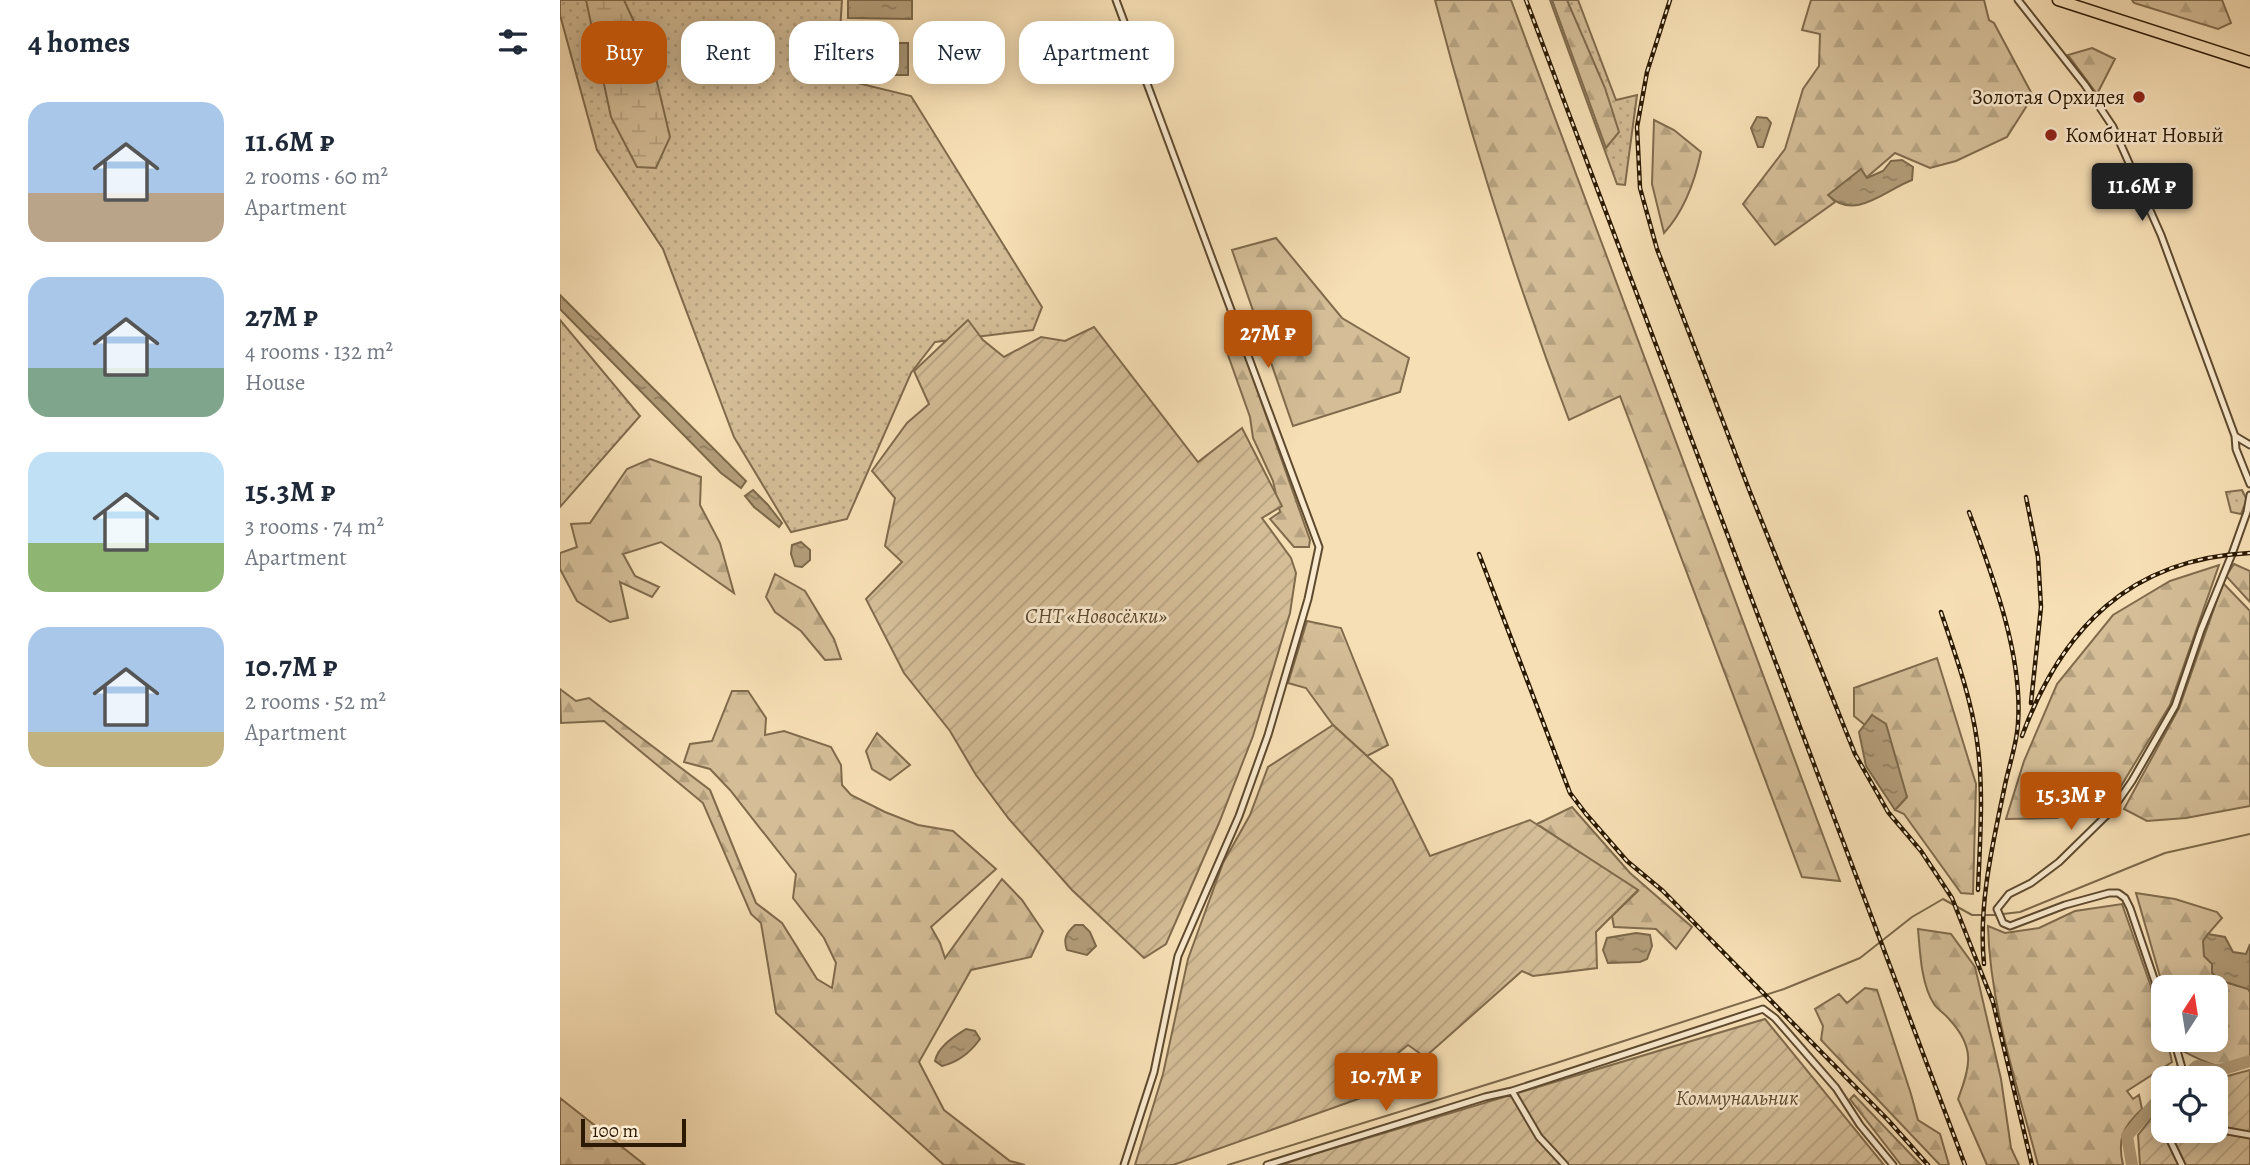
<!DOCTYPE html>
<meta charset="utf-8">
<style>
:root{--surface:#fff;--page:#f6f6f7;--text:#1f2937;--muted:#747a83;--accent:#b45309}
body{margin:0;font-family:Alegreya,serif;background:var(--page);color:var(--text);height:100vh;display:flex;flex-direction:column;font-size:26px;white-space:nowrap}
*{box-sizing:border-box;margin:0}
p{font-size:23px;color:var(--muted)}
.icon{flex:none;width:38px;height:38px;fill:none;stroke:currentColor;stroke-width:2;stroke-linecap:round;stroke-linejoin:round}
.map{position:relative;flex:1;overflow:hidden}
.sheet{display:flex;flex-direction:column;background:var(--surface);width:560px}
.sheet>*{flex:none}
.hud{position:absolute;left:21px;top:21px;width:665px;height:63px;display:flex;gap:14px}
.needle{width:46px;rotate:12deg}
.buttons{position:absolute;left:1591px;top:975px;display:grid;gap:14px}
.buttons a{display:grid;place-items:center;width:77px;height:77px;border-radius:14px;background:var(--surface);box-shadow:0 4px 18px #0003;font-size:35px}
.scale{position:absolute;left:21px;bottom:18px;width:105px;box-sizing:border-box;padding-left:7px;border:4px solid #2b1902;border-top:0;font-size:19px;line-height:24px;white-space:nowrap;color:#2b1902;-webkit-text-stroke:5px #faeacf;paint-order:stroke}
.price{position:absolute;translate:-50% -60px;padding:0 16px;border-radius:7px;background:var(--accent);color:#fff;font-size:23px;line-height:46px;filter:drop-shadow(0 2px 4px #0008)}
.price::after{content:'';position:absolute;left:50%;top:42px;width:21px;height:16px;margin-left:-10px;background:inherit;clip-path:polygon(0 0,100% 0,50% 100%)}
.price.active{background:#222;color:#fff}
ul{padding:0;list-style:none}
li{display:flex;align-items:center;gap:21px;height:175px;padding:0 28px}
li span{display:grid;place-items:center;flex:none;width:196px;height:140px;border-radius:21px;color:#555}
li>.icon{margin-inline-start:auto}
span .icon{width:84px;height:84px;fill:#fffc;stroke-width:1}
li b{font-size:30px}
h2{display:flex;justify-content:space-between;align-items:center;height:84px;padding:0 28px;font-size:30px}
.tag{padding:0 24px;border-radius:21px;background:var(--surface);box-shadow:0 4px 18px #0003;font-size:24px;line-height:63px}
.tag.active{background:var(--accent);color:#fff}
main{display:flex;flex:1;min-height:0}
.map>svg:first-child{display:block}
</style>
<main>
<section class="sheet">
<h2>4 homes<svg class="icon" aria-label="filters" viewBox="0 0 24 24"><path d="M4 7h16M4 17h16"/><circle cx="9" cy="7" r="2"/><circle cx="15" cy="17" r="2"/></svg></h2>
<ul>
<li><span style="background:linear-gradient(#a9c7e8 65%,#b9a48a 0)"><svg class="icon" aria-label="home" viewBox="0 0 24 24"><path d="M3 11l9-7 9 7M6 9v11h12V9"/></svg></span><div><b>11.6M ₽</b><p>2 rooms · 60 m²</p><p>Apartment</p></div></li>
<li><span style="background:linear-gradient(#a9c7e8 65%,#7fa58c 0)"><svg class="icon" aria-label="home" viewBox="0 0 24 24"><path d="M3 11l9-7 9 7M6 9v11h12V9"/></svg></span><div><b>27M ₽</b><p>4 rooms · 132 m²</p><p>House</p></div></li>
<li><span style="background:linear-gradient(#bfe0f5 65%,#8fb573 0)"><svg class="icon" aria-label="home" viewBox="0 0 24 24"><path d="M3 11l9-7 9 7M6 9v11h12V9"/></svg></span><div><b>15.3M ₽</b><p>3 rooms · 74 m²</p><p>Apartment</p></div></li>
<li><span style="background:linear-gradient(#a9c7e8 75%,#c2b280 0)"><svg class="icon" aria-label="home" viewBox="0 0 24 24"><path d="M3 11l9-7 9 7M6 9v11h12V9"/></svg></span><div><b>10.7M ₽</b><p>2 rooms · 52 m²</p><p>Apartment</p></div></li>
</ul>
</section>
<div class="map">
<svg width="1690" height="1165" viewBox="0 0 1690 1165">
<defs>
<pattern id="grass-dots" width="8" height="8" patternUnits="userSpaceOnUse" patternTransform="scale(1.75)"><rect width="8" height="8" fill="#d4bd97"/><path d="M2 2h.1M6 6h.1" fill="none" stroke="#b6a280" stroke-width="1.8" stroke-linecap="round"/></pattern>
<pattern id="forest-firs" width="22" height="20" patternUnits="userSpaceOnUse" patternTransform="scale(1.75)"><rect width="22" height="20" fill="#d4bd97"/><path d="M5 1l3.5 6h-7zM16 11l3.5 6h-7z" fill="#b6a280"/></pattern>
<pattern id="wetland-marsh" width="20" height="14" patternUnits="userSpaceOnUse" patternTransform="scale(1.75)"><rect width="20" height="14" fill="#d4bd97"/><path d="M1 5h8M5 5V1M11 12h8M15 12V8" fill="none" stroke="#b6a280"/></pattern>
<pattern id="garden-furrows" width="10" height="10" patternUnits="userSpaceOnUse" patternTransform="scale(1.75)"><rect width="10" height="10" fill="#d4bd97"/><path d="M-1 1l2-2M0 10L10 0M9 11l2-2" fill="none" stroke="#b6a280"/></pattern>
<pattern id="water-ripples" width="26" height="14" patternUnits="userSpaceOnUse" patternTransform="scale(1.75)"><rect width="26" height="14" fill="#b29c78"/><path d="M2 4q2-2 4 0t4 0M15 11q2-2 4 0t4 0" fill="none" stroke="#917e60"/></pattern>
</defs>
<rect width="100%" height="100%" fill="#f7dfb5"/>
<filter id="stains"><feTurbulence type="fractalNoise" baseFrequency=".00286" numOctaves="4"/><feColorMatrix values="0 0 0 0 .2 0 0 0 0 .09 0 0 0 0 .02 0 0 0 .5 -.17"/></filter>
<radialGradient id="worn" r=".72"><stop offset=".6" stop-color="#630" stop-opacity="0"/><stop offset="1" stop-color="#630" stop-opacity=".3"/></radialGradient>
<path fill="url(#grass-dots)" stroke="#806b4c" stroke-width="2" d="M0,0H282L277,78L351,96L482,307L473,330L375,342L351,373L287,519L231,532L174,437L103,249L37,150L0,15Z
M990,0H1018L1056,100L1077,95L1065,185L1057,184Z
M0,320L80,416L0,507Z
M1682,490L1687,500L1681,514L1671,512L1666,492Z"/>
<path fill="url(#forest-firs)" stroke="#806b4c" stroke-width="2" d="M875,0H951L1280,881L1242,877L1060,396L1009,420C957,283 912,142 875,0Z
M992,0H1007L1045,88L1059,132L1046,148Z
M1251,0H1424L1429,20L1434,23L1473,96L1447,137L1396,161L1370,168L1335,153L1306,178L1301,170L1269,195L1275,202L1215,245L1183,204L1225,149L1243,89L1259,66L1260,34L1242,30Z
M1572,0H1662L1671,23L1658,29L1574,3Z
M1532,48L1555,59L1537,94L1508,55Z
M1094,120L1114,130L1141,152C1135,181 1125,210 1104,233L1092,184Z
M716,238L782,318L849,358L840,392L733,426L672,250Z
M678,336L750,540L749,547H734L710,519L720,512L713,481L693,438L690,417L668,355L667,339Z
M90,459L141,477L140,505L160,543L174,593L101,542L63,554L75,576L99,587L92,597L60,582L68,618L50,622L17,601L0,569V553L17,547L11,524L30,523L67,469Z
M1674,564L1690,571V602L1666,576Z
M1659,565L1610,705L1552,801L1497,818L1446,819L1464,761L1497,684L1553,615L1610,581Z
M215,574L245,591L274,639L281,659L265,660L241,631L215,612L206,597Z
M1663,583L1690,611V806L1626,818L1587,821L1564,809L1619,708Z
M747,621L781,628L828,745L807,756L773,725L746,688L728,683Z
M1377,658L1416,784L1413,894L1401,893L1344,814L1335,810L1347,797L1312,715L1305,725L1294,716V688Z
M0,689L16,701L29,698L150,790L196,903L222,923L257,979L272,988L276,963L264,938L233,898L236,874L170,790L150,769L124,762L130,744L152,741L172,691H188L206,718L205,735L224,731L271,747L281,765L282,785L291,795L325,812L358,825L393,831L436,869L371,927L380,943L385,958L442,879L462,900L483,931L471,957L411,970L359,1062L384,1110L450,1161L465,1165H384L216,1013L201,923L191,914L143,803L44,721L1,723Z
M317,733L350,765L330,780L312,769L306,751Z
M1012,807L1070,873L1132,927L1116,949L1096,929L1054,927L1052,916L1078,891L977,824Z
M1576,893L1615,899L1657,912L1662,918L1648,934L1652,964L1662,981L1689,989L1690,992V1056C1668,1077 1645,1062 1623,1051L1620,1040H1656V987H1603Z
M1562,904L1603,1021V1040H1607L1612,1062L1567,1091L1573,1099L1579,1095L1582,1109C1563,1127 1557,1138 1563,1165H1478C1458,1087 1430,1008 1428,926L1445,933L1479,928L1515,911Z
M1358,929L1391,934L1415,967L1441,1079L1451,1148L1459,1165H1427L1398,1099C1411,1065 1415,1047 1389,1019C1385,1014 1377,1009 1374,1004C1361,984 1360,952 1358,929Z
M1305,988L1317,990L1351,1094L1358,1120L1380,1134L1389,1165H1380L1261,1040L1263,1026L1255,1009L1279,994L1287,1003Z
M1294,1095L1361,1165H1341L1290,1099Z
M0,1098L85,1165H0Z"/>
<path fill="url(#wetland-marsh)" stroke="#806b4c" stroke-width="2" d="M26,0H64L92,61L110,137L96,168L77,167L51,117Z"/>
<path fill="url(#garden-furrows)" stroke="#806b4c" stroke-width="2" d="M408,320L423,340L444,357L481,337L505,341L534,327L638,462L682,428L722,506L702,518L731,558L736,573L730,613L693,736L659,823L606,944L584,958L512,890L449,819L416,775L390,731L344,673L306,599L342,562L325,546L335,498L312,471L347,423L369,404L354,371Z
M773,725L832,779L870,856L970,820L1078,890L1036,932L1037,968L973,976L962,971L865,1057L848,1045L832,1058L843,1083L613,1165H575L603,1074L628,959L663,863L690,815L708,767Z
M1205,1019L1324,1165H721L754,1154Z
M1690,1070V1165H1580L1578,1135L1589,1121L1602,1094L1603,1130H1656V1079Z"/>
<path fill="url(#water-ripples)" stroke="#7c6849" stroke-width="2" d="M288,0H352V19L288,18Z
M284,43H348V75H284Z
M1197,117L1207,118L1211,123L1203,147H1198L1191,128Z
M1342,160L1353,167L1352,180C1325,190 1295,222 1268,195L1301,169L1307,178L1323,171L1331,161Z
M0,295L186,481L181,488L161,473L0,309Z
M193,490L208,505L222,523L219,527L194,507L185,496Z
M241,542L250,550V560L242,567L235,566L231,554L232,545Z
M1312,715L1326,724L1347,797L1335,810L1306,766L1299,732Z
M515,925H523L530,932L536,946L527,955L507,950C503,939 506,933 515,925Z
M1076,933L1090,935L1092,946L1087,959L1080,962L1048,963L1043,950L1047,938Z
M1648,934L1665,937L1673,952L1686,954L1690,944V992L1688,989L1662,981L1652,973V964L1644,956L1643,941Z
M406,1029L415,1031L420,1039C410,1053 399,1062 382,1066L375,1061C378,1046 394,1037 406,1029Z"/>
<g fill="none" stroke-linecap="round" stroke-linejoin="round">
<path stroke="#7c6849" stroke-width="2" d="M1443,914L1460,912L1605,853L1690,834
M668,1165L993,1064L1224,989L1300,958L1352,917L1383,899L1412,915H1435"/>
<path stroke="#b29c78" stroke-width="12" d="M1627,1075L1637,1066L1657,1071L1690,1061
M1617,1078V1077
M1572,1165L1567,1136L1603,1094"/>
<defs>
<path id="minor" d="M556,0L759,547L748,599L708,735L679,816L618,956L594,1072L564,1165
M1458,0L1525,85L1553,127L1601,235L1675,436L1690,445
M1675,436L1676,449L1690,484
M1603,1005L1570,908L1565,898L1558,893H1549L1505,905L1450,926L1443,923L1437,909L1449,894L1471,883L1499,862L1552,810L1572,781L1615,706L1641,630L1672,554L1687,512L1690,495
M1614,1040L1622,1068V1078
M952,1091L979,1137L1005,1165
M1656,1129L1690,1135
M1609,1130L1610,1140L1622,1165
M707,1165L925,1097L952,1091L1203,1009L1215,1018L1276,1088L1300,1125L1333,1165"/>
<path id="trunk" d="M1498,0L1690,62"/>
</defs>
<use href="#minor" stroke="#5e4a2f" stroke-width="9"/>
<use href="#trunk" stroke="#2b1902" stroke-width="13"/>
<use href="#minor" stroke="#faeacf" stroke-width="5"/>
<use href="#trunk" stroke="#f7dfb5" stroke-width="10"/>
<defs>
<path id="rail" d="M966,0L1405,1165
M1110,0L1087,72L1077,127L1080,188L1097,249L1190,492L1295,754L1328,812L1361,851L1392,898L1434,1005
M1466,497L1478,557L1481,607L1471,703
M1409,512C1432,575 1463,654 1458,723C1457,744 1449,765 1445,785C1433,843 1418,905 1424,964
M919,554L1010,793L1026,814L1067,861L1103,891L1328,1120L1368,1165
M1381,612C1395,654 1411,697 1417,741C1424,789 1420,841 1418,890
M1462,736C1502,628 1570,559 1690,553
M1432,998L1472,1165"/>
</defs>
<use href="#rail" stroke="#2b1902" stroke-width="4.5"/>
<use href="#rail" stroke="#faeacf" stroke-width="2" stroke-dasharray="5" stroke-linecap="butt"/>
</g>
<g fill="#8f2418" stroke="#faeacf" stroke-width="2.5">
<circle cx="1579" cy="97" r="7"/>
<circle cx="1491" cy="135" r="7"/>
</g>
<g text-anchor="middle" dominant-baseline="central" stroke-width="5" stroke-linejoin="round" paint-order="stroke">
<g font-size="21" fill="#2b1902" stroke="#faeacf" text-anchor="end">
<text x="1565" y="97">Золотая Орхидея</text>
<text x="1505" y="135" text-anchor="start">Комбинат Новый</text>
</g>
<g font-size="21" font-style="italic" fill="#5e4a2f" stroke="#faeacf">
<text x="536" y="616">СНТ «Новосёлки»</text>
<text x="1177" y="1098">Коммунальник</text>
</g>
</g>
<rect width="100%" height="100%" filter="url(#stains)"/>
<rect width="100%" height="100%" fill="url(#worn)"/>
</svg>
<div class="buttons">
<a><svg class="needle" viewBox="-14 -14 28 28"><path d="M0-13l5 13h-10z" fill="#e53935"/><path d="M0 13l5-13h-10z" fill="#747a83"/></svg></a>
<a><svg class="icon" aria-label="locate" viewBox="0 0 24 24"><circle cx="12" cy="12" r="6"/><path d="M12 2v4M12 18v4M2 12h4M18 12h4"/></svg></a>
</div>
<div class="scale">100 m</div>
<b class="price active" style="left:1582px;top:223px">11.6M ₽</b>
<b class="price" style="left:708px;top:370px">27M ₽</b>
<b class="price" style="left:1511px;top:832px">15.3M ₽</b>
<b class="price" style="left:826px;top:1113px">10.7M ₽</b>
<div class="hud">
<a class="tag active">Buy</a>
<a class="tag">Rent</a>
<a class="tag">Filters</a>
<a class="tag">New</a>
<a class="tag">Apartment</a>
</div>
</div>
</main>
